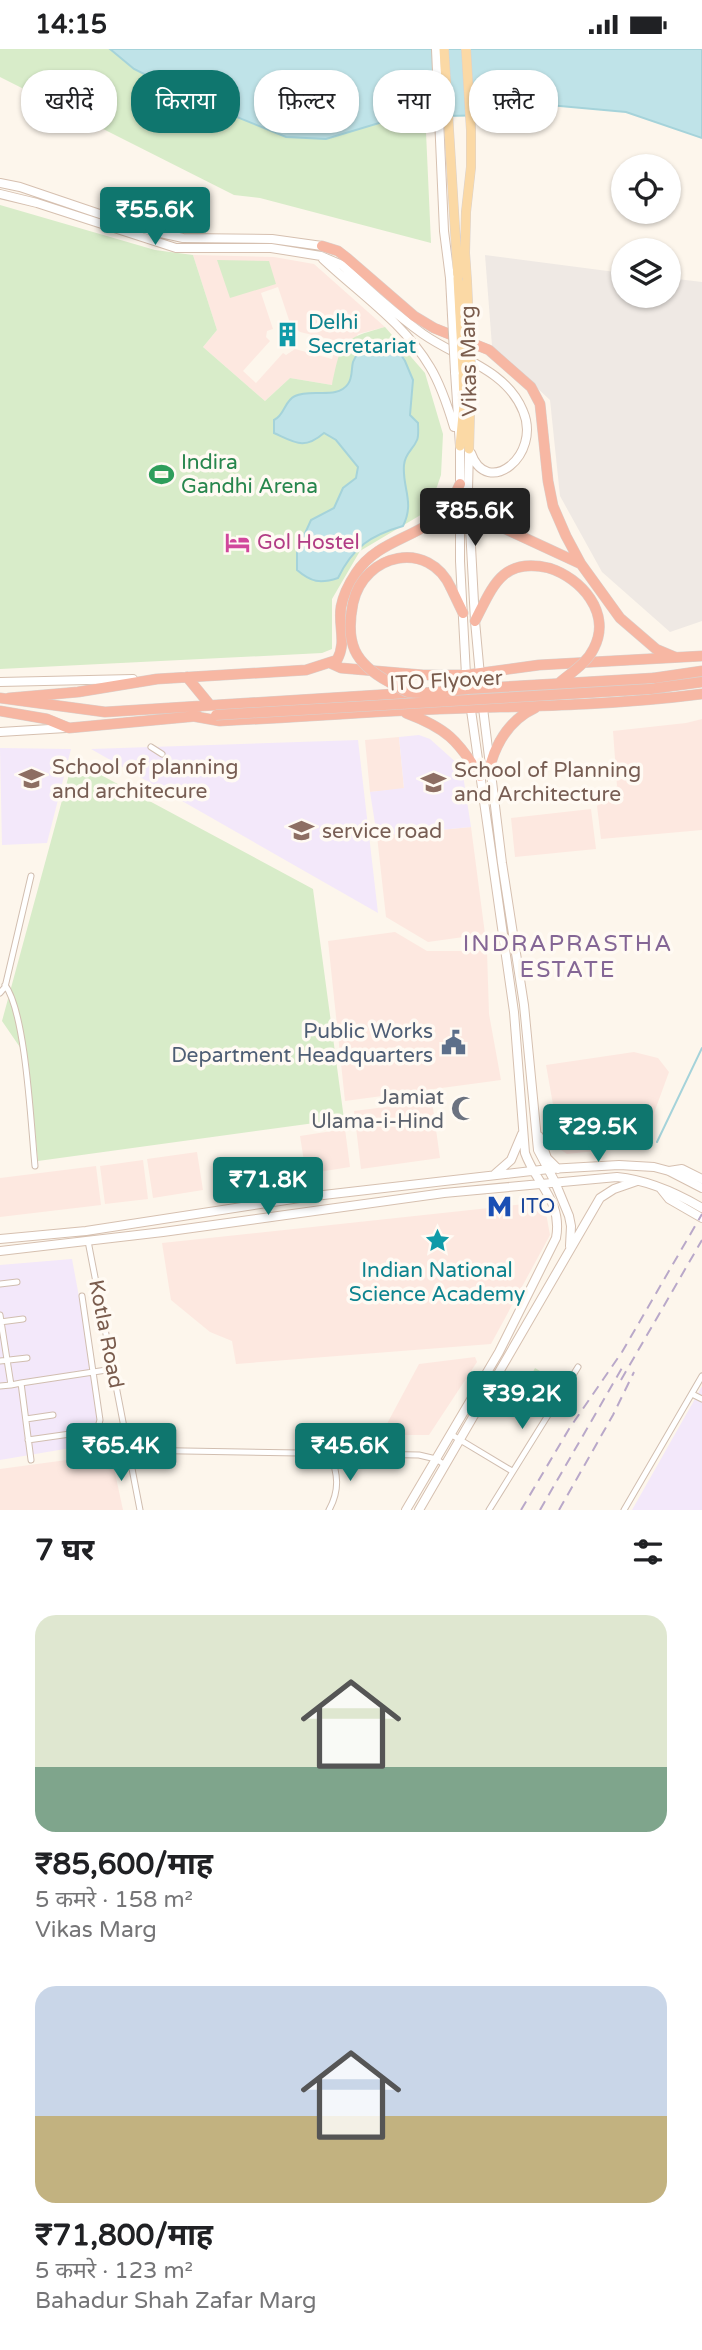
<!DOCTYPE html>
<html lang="hi">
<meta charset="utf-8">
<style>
:root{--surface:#fff;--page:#f6f6f6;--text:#202124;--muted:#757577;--accent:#0f766e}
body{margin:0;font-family:"Varela Round","Noto Sans Devanagari",sans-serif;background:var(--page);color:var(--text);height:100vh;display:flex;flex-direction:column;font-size:26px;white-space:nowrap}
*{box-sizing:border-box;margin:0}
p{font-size:23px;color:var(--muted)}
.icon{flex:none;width:38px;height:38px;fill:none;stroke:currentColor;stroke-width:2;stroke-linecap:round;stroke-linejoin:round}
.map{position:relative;height:1461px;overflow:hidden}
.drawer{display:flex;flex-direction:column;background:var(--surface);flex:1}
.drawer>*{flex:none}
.guide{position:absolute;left:21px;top:21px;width:662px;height:63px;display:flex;gap:14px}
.fabs{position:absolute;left:611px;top:105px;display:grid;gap:14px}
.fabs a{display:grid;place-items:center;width:70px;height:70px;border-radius:50%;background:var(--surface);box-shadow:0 2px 5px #0004;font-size:35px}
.price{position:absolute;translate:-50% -60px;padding:0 16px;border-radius:7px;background:var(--accent);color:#fff;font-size:23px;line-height:46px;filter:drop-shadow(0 2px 4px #0008)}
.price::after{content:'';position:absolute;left:50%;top:42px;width:21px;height:16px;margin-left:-10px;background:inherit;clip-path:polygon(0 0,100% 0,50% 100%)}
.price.on{background:#222;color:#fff}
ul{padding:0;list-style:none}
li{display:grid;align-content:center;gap:14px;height:371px;padding:0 35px}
li span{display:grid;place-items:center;height:217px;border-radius:21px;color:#555}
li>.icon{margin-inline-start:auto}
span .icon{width:126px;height:126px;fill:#fffc;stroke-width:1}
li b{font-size:30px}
h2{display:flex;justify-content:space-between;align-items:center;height:84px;padding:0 35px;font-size:30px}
.chip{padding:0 24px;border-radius:28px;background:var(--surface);box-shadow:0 2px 5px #0004;font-size:24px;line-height:63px}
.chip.on{background:var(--accent);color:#fff}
.status{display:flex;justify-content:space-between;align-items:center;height:49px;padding:0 35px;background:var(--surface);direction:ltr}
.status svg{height:19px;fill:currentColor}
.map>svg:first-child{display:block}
</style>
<div class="status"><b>14:15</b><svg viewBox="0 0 49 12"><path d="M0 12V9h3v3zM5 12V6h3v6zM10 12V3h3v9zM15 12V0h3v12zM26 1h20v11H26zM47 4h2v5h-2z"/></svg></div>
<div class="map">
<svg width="702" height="1461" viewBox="0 0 702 1461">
<rect width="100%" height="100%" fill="#fdf6ec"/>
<path fill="#fde8e0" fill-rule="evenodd" d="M193,206L274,208L314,215L385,278L358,285L332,336L290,329L265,352L203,298L217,281ZM278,238L290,274L300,283L337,292L332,310L295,300L286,306L283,304L256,334L243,322L270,292L266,288L267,282L273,280L261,244Z
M702,670V781L601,790L597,757L617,737L613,682L686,674Z
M399,688L404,740L370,743L365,691Z
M591,760L596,800L515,808L511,769Z
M471,778L485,885L428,893L386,868L377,787Z
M395,883L427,902H487L489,965L501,1031L345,1052L328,892Z
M634,1003L658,1009L669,1023L642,1097L567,1105L561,1101L546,1016Z
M432,1052L440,1109L361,1120L354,1062Z
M345,1080L350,1118L306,1125L300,1087Z
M197,1103L203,1141L153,1149L147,1110Z
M143,1111L148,1150L105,1155L100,1117Z
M96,1117L101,1156L0,1168V1129Z
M544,1153L550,1186L491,1295L236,1315L232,1292L210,1283L171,1251L162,1194Z
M475,1308L477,1313L429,1386H381L419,1315Z
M111,1405L123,1461H0V1420Z"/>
<path fill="#efe9e4" d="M485,206L623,224V247H668L669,229L702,233V572L670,583L602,523L560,447L550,351L492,297Z"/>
<path fill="#f3e8fa" d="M419,686L430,690L459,716L463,726L471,778L377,787L370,743L404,739L399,688Z
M358,691L378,864L91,700Z
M0,699L71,700L47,794L2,796Z
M72,1210L106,1393L0,1411V1216Z
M702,1337V1461H632L696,1348Z"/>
<path fill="#d8ecc9" d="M0,0H304L426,83L431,194L260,149L234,146L0,28Z
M0,156L155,201L193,206L217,281L203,298L265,352L290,329L332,336C341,293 341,290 385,278L425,324L443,385L441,426L429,461L360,502L332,550V600L322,604L0,620Z
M217,211L269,212L276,235L230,249Z
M73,711L313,840L344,1070L38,1112L28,1010L2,972Z
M535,1319L562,1335L550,1356L524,1341Z"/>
<path fill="#bfe3e8" stroke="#a5d3da" stroke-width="2" d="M110,0H702V89L626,63L527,54L493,66L399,68L326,90L286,88L200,53L134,20Z
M376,293L394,295L405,312L413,331L410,366L418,374C418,379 419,387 417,391C413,401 405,404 404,416C402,439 415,453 403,477C371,486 353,498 338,529C320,535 311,533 297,521V502L311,471L334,459L343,439L356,429L358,418L336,391L324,384C304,401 296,394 274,384V371C285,366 284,352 295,347C311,339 337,351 348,335C353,328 351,320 353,313C355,308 359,303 361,298Z"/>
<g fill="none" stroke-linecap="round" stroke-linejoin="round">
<path stroke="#a5d3da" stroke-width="2" d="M657,1093L702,999"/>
<defs>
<path id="street" d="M151,698L162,705
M5,936C26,964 31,1078 35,1117
M0,944L5,938L31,827
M88,1192L140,1461
M0,1235L17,1233
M0,1266L11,1336L21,1334L31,1411
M0,1273L23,1270
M0,1312L27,1309
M21,1334L113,1320
M0,1337L11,1336
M692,1345L702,1350
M26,1370L53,1366
M97,1381L102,1401
M452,1386L512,1422
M28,1391L91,1382L97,1381L100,1371L82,1247
M128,1401L419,1406L436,1410L445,1416
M329,1461C340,1441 338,1425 330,1404
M489,1461L578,1318
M624,1461L702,1327"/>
<path id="secondary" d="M436,0L444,182L450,229
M0,134L20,138L147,181L183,189L272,190L322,197
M0,145L37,154L176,199H271L321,207L342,216C368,240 394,264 423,285C457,309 506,320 523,362C542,406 487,450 471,404
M323,210C359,244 404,274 430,318C441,336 448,358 454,378
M469,400L468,441L475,572L483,659L502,814L524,956L538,1101L555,1133L569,1167L571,1177L570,1197
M0,633L133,630
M0,683L66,679
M539,1087L547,1109L558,1120
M669,1122L682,1120L702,1130
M495,1125L511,1111L522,1085
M661,1140L669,1150L702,1169
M0,1190L86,1182L306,1148L549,1120L619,1116L654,1118L669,1122L702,1139
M0,1202L163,1183L444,1144L617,1128C648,1131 675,1143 702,1159
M406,1461L499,1303L556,1189C563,1152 536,1135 525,1104L514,963L466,626L460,512V397L455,323
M419,1461L600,1149L614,1140L637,1132"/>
<path id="primary" d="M444,0L458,229
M466,0L471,81V118L466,163L465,204L467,233
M460,397L464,356L463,322
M469,400L471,322"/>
<path id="highway" d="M322,197L338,202L347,209L414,267L434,279L489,301L531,338L540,355L548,432L553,457L566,487L581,515
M469,456L499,477L581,515L620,569L656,600L675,608
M451,539L463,564
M475,572C493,537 502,508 549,519
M330,614L341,619L376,622L423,626H466L539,616L702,607
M187,628L210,656
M654,629L702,622
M650,640L702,633
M0,649L105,663L410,644
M9,649L78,643L157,630L306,621L337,611C347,593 338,577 341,558C343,547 350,533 356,524C379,489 423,489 447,459C453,452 456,443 460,435
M0,662L47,670L69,679L198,667
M406,664C446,679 458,691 480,727
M192,667L220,672C303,668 386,661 469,659C547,657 625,655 702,645
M490,717C497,692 511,670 535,659"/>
</defs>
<use href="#street" stroke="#d1beb0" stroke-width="7"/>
<use href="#secondary" stroke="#d6c0b0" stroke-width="10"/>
<use href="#primary" stroke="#dad1cd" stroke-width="10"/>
<use href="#highway" stroke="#dad1cd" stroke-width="11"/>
<use href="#street" stroke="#fff" stroke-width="5"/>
<use href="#secondary" stroke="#fff" stroke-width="8"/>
<use href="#primary" stroke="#fbd9a5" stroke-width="9"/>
<use href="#highway" stroke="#f7b7a3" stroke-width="10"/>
<path stroke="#b9a8c9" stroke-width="2" stroke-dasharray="10 7" stroke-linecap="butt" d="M621,1331L702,1191
M521,1461L569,1380L622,1303L702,1165
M540,1461L622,1319
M559,1461L613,1366L634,1323"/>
<defs>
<path id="secondary-bridge" d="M450,229L455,323"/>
<path id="primary-bridge" d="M458,229L463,322
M467,233L471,322"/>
<path id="highway-bridge" d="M549,519C581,529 612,564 594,599C587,614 572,623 559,634
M451,539C429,490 364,504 353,554C345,594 354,614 389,633C395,636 402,641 408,643C419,646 454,641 467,640C529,636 592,633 654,629
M216,666L650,640"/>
</defs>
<use href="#secondary-bridge" stroke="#d6c0b0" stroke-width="10" stroke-linecap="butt"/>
<use href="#primary-bridge" stroke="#dad1cd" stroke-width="10" stroke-linecap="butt"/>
<use href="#highway-bridge" stroke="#dad1cd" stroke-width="11" stroke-linecap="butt"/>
<use href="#secondary-bridge" stroke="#fff" stroke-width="8"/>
<use href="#primary-bridge" stroke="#fbd9a5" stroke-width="9"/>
<use href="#highway-bridge" stroke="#f7b7a3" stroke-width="10"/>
</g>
<defs>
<symbol id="building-bare" viewBox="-9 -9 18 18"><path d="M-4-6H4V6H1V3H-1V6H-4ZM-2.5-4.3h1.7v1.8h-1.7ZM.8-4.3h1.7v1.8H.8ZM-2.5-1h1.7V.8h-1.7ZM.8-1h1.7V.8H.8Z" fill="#0f9aa8" stroke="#fffaf3" stroke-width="2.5" paint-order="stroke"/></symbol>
<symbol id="stadium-bare" viewBox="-9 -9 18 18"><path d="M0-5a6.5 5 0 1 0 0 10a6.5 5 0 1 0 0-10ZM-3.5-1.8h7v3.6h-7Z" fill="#2e9e5b" stroke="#fffaf3" stroke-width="2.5" paint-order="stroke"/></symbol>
<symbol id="hotel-bare" viewBox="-9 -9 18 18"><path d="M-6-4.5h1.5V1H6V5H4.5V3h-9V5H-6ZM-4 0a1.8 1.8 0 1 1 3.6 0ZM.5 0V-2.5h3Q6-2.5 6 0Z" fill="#d1479c" stroke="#fffaf3" stroke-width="2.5" paint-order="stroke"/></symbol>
<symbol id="school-bare" viewBox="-9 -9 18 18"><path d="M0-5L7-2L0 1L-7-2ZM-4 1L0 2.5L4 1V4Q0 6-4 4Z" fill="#8d6e63" stroke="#fffaf3" stroke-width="2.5" paint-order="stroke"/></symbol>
<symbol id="university-bare" viewBox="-9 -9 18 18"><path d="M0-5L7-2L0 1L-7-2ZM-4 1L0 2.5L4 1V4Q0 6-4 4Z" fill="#8d6e63" stroke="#fffaf3" stroke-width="2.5" paint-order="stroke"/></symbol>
<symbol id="civic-bare" viewBox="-9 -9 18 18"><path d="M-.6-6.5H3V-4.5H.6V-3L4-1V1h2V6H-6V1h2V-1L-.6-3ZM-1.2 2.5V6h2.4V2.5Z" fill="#5c6f8a" stroke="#fffaf3" stroke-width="2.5" paint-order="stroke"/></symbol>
<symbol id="mosque-bare" viewBox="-9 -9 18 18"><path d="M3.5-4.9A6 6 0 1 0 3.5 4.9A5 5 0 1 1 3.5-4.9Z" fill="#6b7280" stroke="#fffaf3" stroke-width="2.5" paint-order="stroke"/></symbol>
<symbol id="metro-bare" viewBox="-9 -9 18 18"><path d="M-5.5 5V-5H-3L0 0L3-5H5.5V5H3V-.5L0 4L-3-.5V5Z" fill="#1a4fb4" stroke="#fffaf3" stroke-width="2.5" paint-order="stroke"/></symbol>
<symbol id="sight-bare" viewBox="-9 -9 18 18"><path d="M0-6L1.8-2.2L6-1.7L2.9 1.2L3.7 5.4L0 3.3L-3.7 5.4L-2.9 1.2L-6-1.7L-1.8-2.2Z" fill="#0f9aa8" stroke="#fffaf3" stroke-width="2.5" paint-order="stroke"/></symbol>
</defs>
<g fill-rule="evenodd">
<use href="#building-bare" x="270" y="268" width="35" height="35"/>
<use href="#stadium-bare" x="144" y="408" width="35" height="35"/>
<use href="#hotel-bare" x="220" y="476" width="35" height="35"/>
<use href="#school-bare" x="14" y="712" width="35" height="35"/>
<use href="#university-bare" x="416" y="716" width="35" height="35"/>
<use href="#university-bare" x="284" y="764" width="35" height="35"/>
<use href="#civic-bare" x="436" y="976" width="35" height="35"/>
<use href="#mosque-bare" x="446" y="1042" width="35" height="35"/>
<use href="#metro-bare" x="482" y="1140" width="35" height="35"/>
<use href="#sight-bare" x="420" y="1174" width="35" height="35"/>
</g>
<g text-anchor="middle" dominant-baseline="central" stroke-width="7" stroke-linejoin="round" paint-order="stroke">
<g font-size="21" fill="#0d838f" stroke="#fffaf3" text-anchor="start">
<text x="308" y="273">Delhi<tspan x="308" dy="24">Secretariat</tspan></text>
<text x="437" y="1221" text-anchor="middle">Indian National<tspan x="437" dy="24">Science Academy</tspan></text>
</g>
<g font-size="21" fill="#7a5c4d" stroke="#fffaf3">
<text transform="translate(469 312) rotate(-91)">Vikas Marg</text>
<text transform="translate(446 632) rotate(-3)">ITO Flyover</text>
<text transform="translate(106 1285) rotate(79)">Kotla Road</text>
</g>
<g font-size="21" fill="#27864d" stroke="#fffaf3" text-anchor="start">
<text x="181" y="413">Indira<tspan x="181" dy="24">Gandhi Arena</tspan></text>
</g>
<g font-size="21" fill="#b23c85" stroke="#fffaf3" text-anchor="start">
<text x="257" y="493">Gol Hostel</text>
</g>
<g font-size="21" fill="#785e54" stroke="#fffaf3" text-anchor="start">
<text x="52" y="718">School of planning<tspan x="52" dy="24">and architecure</tspan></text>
<text x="454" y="721">School of Planning<tspan x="454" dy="24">and Architecture</tspan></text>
<text x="322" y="782">service road</text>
</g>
<g font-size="21" fill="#4e5e75" stroke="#fffaf3" text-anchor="end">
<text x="433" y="982">Public Works<tspan x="433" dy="24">Department Headquarters</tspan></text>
</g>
<g font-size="21" fill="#5b616d" stroke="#fffaf3" text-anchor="end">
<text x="444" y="1048">Jamiat<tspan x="444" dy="24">Ulama-i-Hind</tspan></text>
</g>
<g font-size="21" fill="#164399" stroke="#fffaf3" text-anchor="start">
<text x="520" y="1157">ITO</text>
</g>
<g font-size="23" letter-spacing="2" fill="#846695" stroke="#fffaf3">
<text x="568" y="895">INDRAPRASTHA<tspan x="568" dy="26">ESTATE</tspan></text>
</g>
</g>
</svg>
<div class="fabs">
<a><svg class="icon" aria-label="locate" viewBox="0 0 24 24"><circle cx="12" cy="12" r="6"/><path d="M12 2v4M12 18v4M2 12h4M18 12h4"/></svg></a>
<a><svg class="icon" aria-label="layers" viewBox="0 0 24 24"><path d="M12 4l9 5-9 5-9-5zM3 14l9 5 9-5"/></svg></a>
</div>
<b class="price" style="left:155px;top:198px">₹55.6K</b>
<b class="price on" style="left:475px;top:499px">₹85.6K</b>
<b class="price" style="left:598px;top:1115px">₹29.5K</b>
<b class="price" style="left:268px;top:1168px">₹71.8K</b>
<b class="price" style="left:522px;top:1382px">₹39.2K</b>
<b class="price" style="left:121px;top:1434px">₹65.4K</b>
<b class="price" style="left:350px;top:1434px">₹45.6K</b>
<div class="guide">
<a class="chip">खरीदें</a>
<a class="chip on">किराया</a>
<a class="chip">फ़िल्टर</a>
<a class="chip">नया</a>
<a class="chip">फ़्लैट</a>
</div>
</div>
<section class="drawer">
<h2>7 घर<svg class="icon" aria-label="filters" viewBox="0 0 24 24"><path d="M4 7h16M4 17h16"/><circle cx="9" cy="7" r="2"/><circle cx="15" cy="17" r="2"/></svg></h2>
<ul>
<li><span style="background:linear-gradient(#dfe7d0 70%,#7fa58c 0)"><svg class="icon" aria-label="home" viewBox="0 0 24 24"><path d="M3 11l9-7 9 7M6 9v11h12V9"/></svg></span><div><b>₹85,600/माह</b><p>5 कमरे · 158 m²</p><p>Vikas Marg</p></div></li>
<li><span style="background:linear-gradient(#c9d6e8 60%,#c2b280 0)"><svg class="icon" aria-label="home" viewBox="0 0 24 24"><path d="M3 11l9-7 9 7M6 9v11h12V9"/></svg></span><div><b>₹71,800/माह</b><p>5 कमरे · 123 m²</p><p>Bahadur Shah Zafar Marg</p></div></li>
</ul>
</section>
